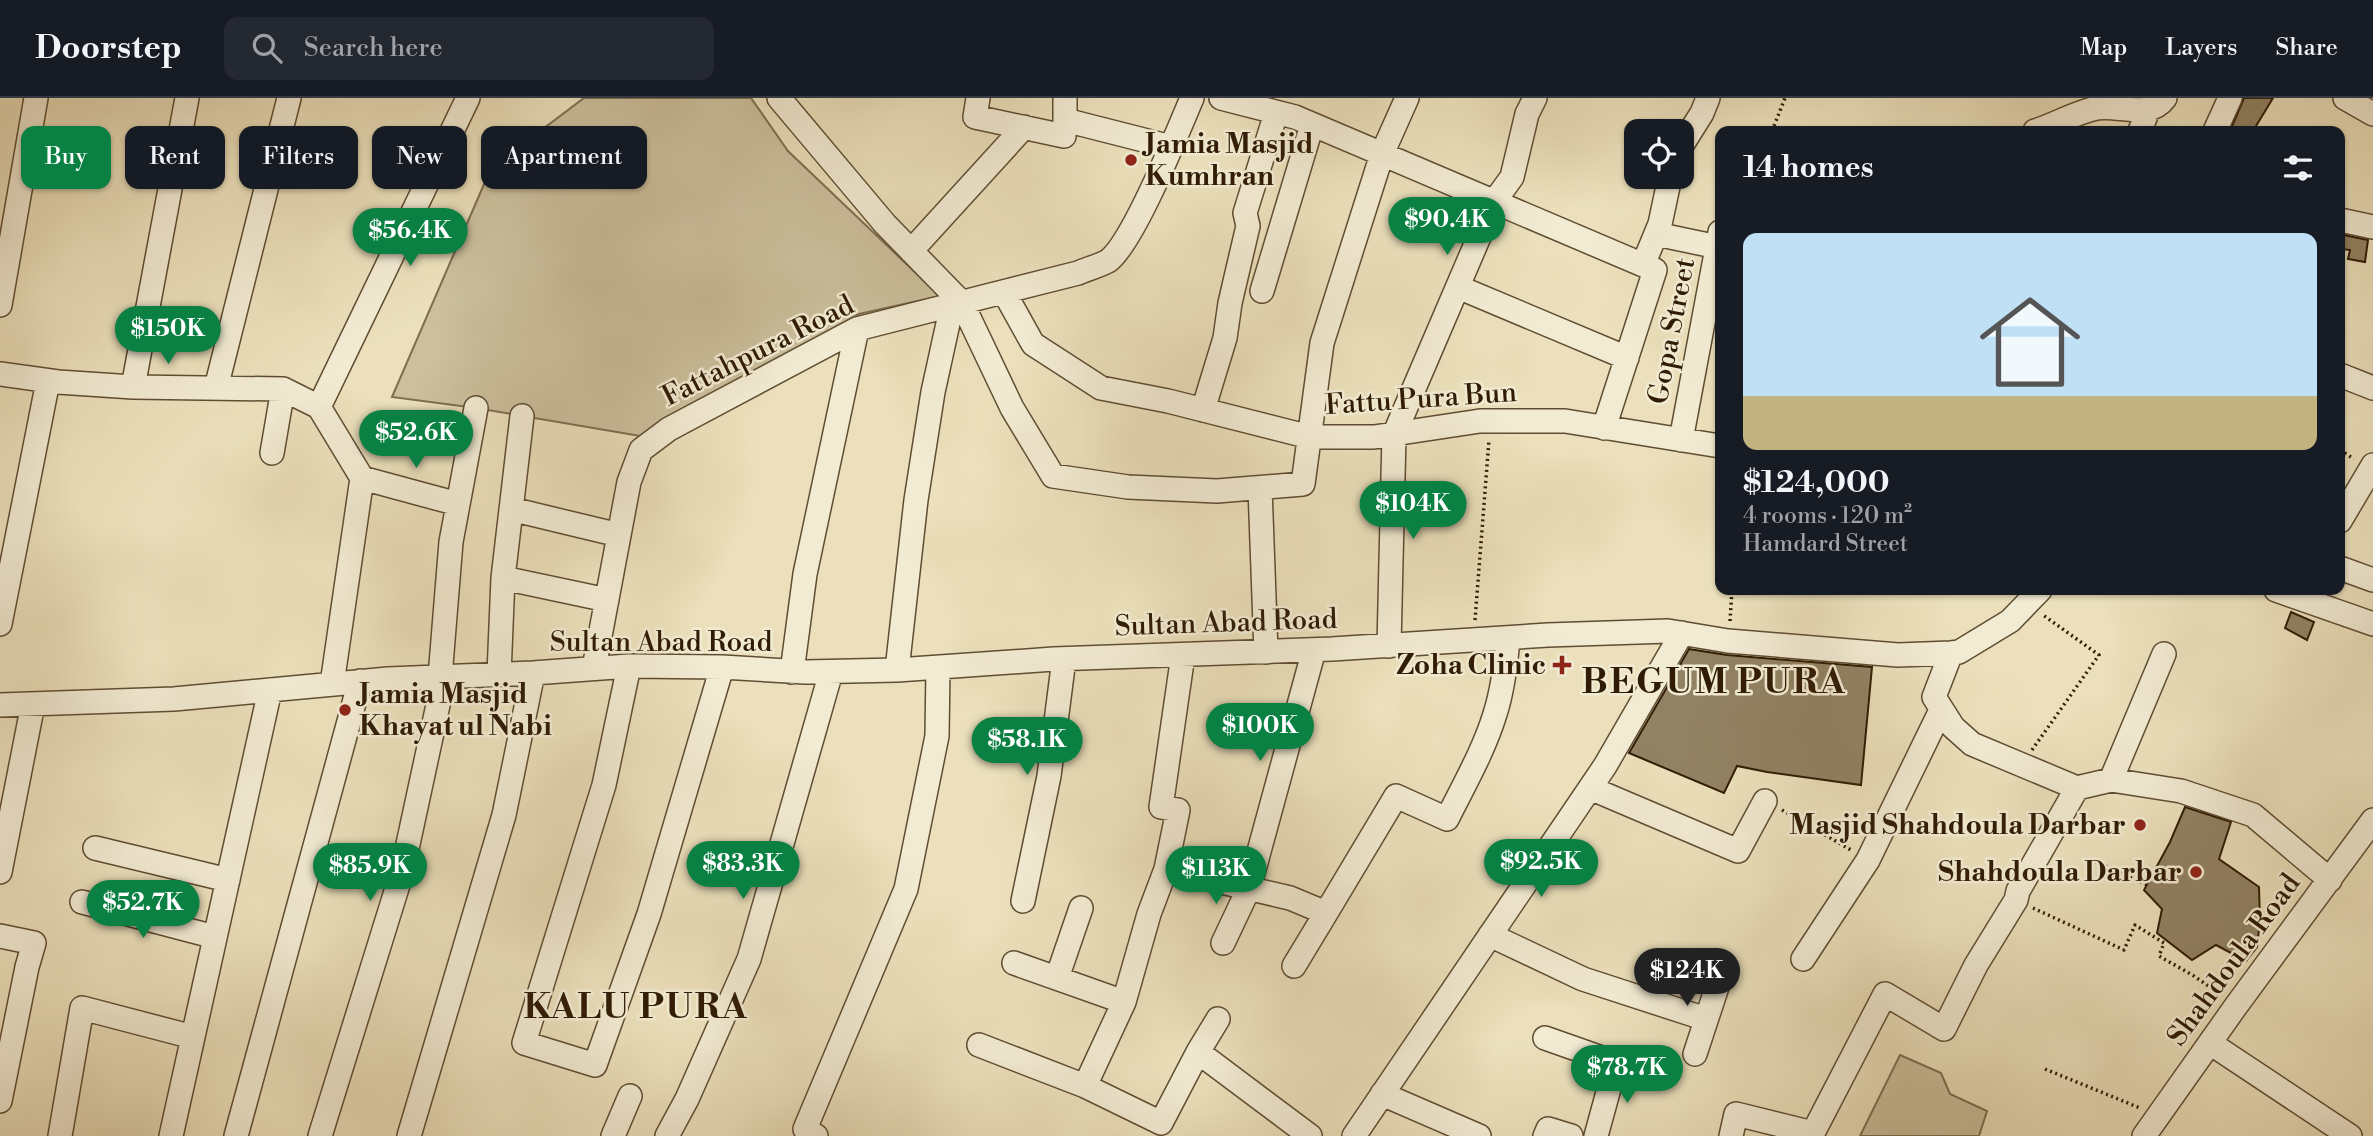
<!DOCTYPE html>
<meta charset="utf-8">
<style>
:root{--surface:#171b24;--page:#242831;--text:#f1f3f6;--muted:#9ea1a6;--line:#363941;--accent:#0b8043}
body{margin:0;font-family:"Libre Bodoni",serif;background:var(--page);color:var(--text);height:100vh;display:flex;flex-direction:column;font-size:26px;white-space:nowrap}
*{box-sizing:border-box;margin:0}
p{font-size:23px;color:var(--muted)}
.icon{flex:none;width:38px;height:38px;fill:none;stroke:currentColor;stroke-width:2;stroke-linecap:round;stroke-linejoin:round}
.map{position:relative;flex:1;overflow:hidden}
.sheet{position:absolute;left:1715px;top:28px;width:630px;height:469px;display:flex;flex-direction:column;background:var(--surface);border-radius:14px;box-shadow:0 2px 5px #0004}
.sheet>*{flex:none}
.hud{position:absolute;left:21px;top:28px;width:665px;height:63px;display:flex;gap:14px}
.fabs{position:absolute;left:1624px;top:21px;display:grid;gap:14px}
.fabs a{display:grid;place-items:center;width:70px;height:70px;border-radius:14px;background:var(--surface);box-shadow:0 2px 5px #0004;font-size:35px}
.price{position:absolute;translate:-50% -60px;padding:0 16px;border-radius:24px;background:var(--accent);color:#fff;font-size:23px;line-height:46px;filter:drop-shadow(0 2px 4px #0008)}
.price::after{content:'';position:absolute;left:50%;top:42px;width:21px;height:16px;margin-left:-10px;background:inherit;clip-path:polygon(0 0,100% 0,50% 100%)}
.price.on{background:#222;color:#fff}
ul{padding:0;list-style:none}
li{display:grid;align-content:center;gap:14px;height:371px;padding:0 28px}
li+li{border-top:2px solid var(--line)}
li span{display:grid;place-items:center;height:217px;border-radius:14px;color:#555}
li>.icon{margin-inline-start:auto}
span .icon{width:126px;height:126px;fill:#fffc;stroke-width:1}
li b{font-size:30px}
h2{display:flex;justify-content:space-between;align-items:center;height:84px;padding:0 28px;font-size:30px}
.chip{padding:0 24px;border-radius:14px;background:var(--surface);box-shadow:0 2px 5px #0004;font-size:24px;line-height:63px}
.chip.on{background:var(--accent);color:#fff}
header{display:flex;align-items:center;gap:42px;box-sizing:border-box;height:98px;padding:0 35px;background:var(--surface);border-bottom:2px solid var(--line)}
header strong{font-size:33px}
nav{display:flex;gap:38px;margin-inline-start:auto;font-size:24px}
.search{width:490px;height:63px;background:var(--page);display:flex;align-items:center;gap:18px;box-sizing:border-box;padding:0 24px;border-radius:14px;color:var(--muted);font-size:26px}
.map>svg:first-child{display:block}
</style>
<header>
<strong>Doorstep</strong>
<div class="search"><svg class="icon" aria-label="search" viewBox="0 0 24 24"><circle cx="10" cy="10" r="6"/><path d="M15 15l6 6"/></svg>Search here</div>
<nav><a>Map</a><a>Layers</a><a>Share</a></nav>
</header>
<div class="map">
<svg width="2373" height="1038" viewBox="0 0 2373 1038">
<rect width="100%" height="100%" fill="#ebe0bb"/>
<filter id="stains"><feTurbulence type="fractalNoise" baseFrequency=".00286" numOctaves="4"/><feColorMatrix values="0 0 0 0 .2 0 0 0 0 .09 0 0 0 0 .02 0 0 0 .5 -.17"/></filter>
<radialGradient id="worn" r=".72"><stop offset=".6" stop-color="#630" stop-opacity="0"/><stop offset="1" stop-color="#630" stop-opacity=".3"/></radialGradient>
<path fill="#cbbf9c" stroke="#7e6e50" stroke-width="2" d="M584,0H751L788,53L940,198L859,216L640,338L476,310L392,299L491,70Z
M1900,957L1941,975L1950,996L1987,1013L1979,1038H1860Z"/>
<path fill="#918263" stroke="#301c04" stroke-width="2" d="M2244,0H2273L2253,33H2230Z
M2344,137L2368,142L2365,164L2348,161L2350,152L2341,151Z
M2291,514L2314,524L2307,542L2285,530Z
M1689,551L1727,557L1872,569L1861,687L1767,674L1737,668L1724,695L1629,655Z
M2185,709L2231,724L2219,761L2259,789L2260,823L2257,849L2246,863L2216,847L2192,862L2157,835L2162,811L2144,792L2170,744Z"/>
<g fill="none" stroke-linecap="round" stroke-linejoin="round">
<defs>
<path id="minor" d="M779,0L885,126L962,205L1012,310L1053,378L1128,389L1217,393L1303,386L1322,245L1382,56L1407,0
M978,0L975,19L1064,38L1065,22L1171,49
M1221,0L1295,19L1655,172L1604,330
M2345,0L2373,16
M1065,22V0
M2035,33C2055,27 2076,14 2097,10C2119,6 2149,22 2165,0
M2140,33L2148,12
M2215,33L2230,0
M1682,47L1702,15L1708,0
M2340,122L2373,129
M1656,136L1718,149
M911,153L1024,29
M1643,167L1660,126L1670,79
M1458,189L1627,260
M1262,193L1312,27
M1004,194L1033,246L1101,290L1168,303L1310,339H1374L1480,323H1565L1720,348
M0,207L36,0
M0,276L58,284L133,289L283,291L319,309L362,380L332,586
M2340,277L2373,290
M133,289L187,0
M216,290L289,0
M319,309L468,0
M1203,312L1225,240L1230,205L1248,128L1245,115L1276,15
M1681,342L1720,134
M272,355L283,291
M362,380L458,406
M1260,390L1266,554
M511,411L619,437
M2340,423L2373,367
M2340,470L2373,482
M503,480L607,502
M2276,492L2373,526
M0,526L48,283
M1389,548L1394,337L1494,104L1512,79L1527,16L1535,0
M1951,555L1934,599L1953,629L1972,646L2077,690L2111,682L2181,693L2253,717L2330,782
M1183,557L1161,709L1178,712L1166,771L1290,800L1326,815L1396,698L1447,721C1464,687 1484,652 1495,616C1503,591 1506,565 1508,540
M629,568L604,687L524,945L595,967L649,816L722,569
M594,570L629,384L641,352L669,331L857,231L1078,175C1087,171 1099,168 1108,163C1133,145 1178,33 1192,0
M897,572L916,402L933,294L952,207
M792,574L805,476L857,231
M499,576L503,480L522,318
M440,579L451,444L476,310
M0,607L174,601L388,581L533,575L629,568L722,569L805,574L897,572L1054,561L1332,551L1548,537L1668,533L1728,543L1898,557L1951,555L1959,554L2010,523L2040,492
M2111,682L2164,556
M1590,690L1738,753L1765,703
M95,750L228,782
M0,774L33,606
M1249,790L1314,552
M1023,803L1049,678L1064,561
M82,804L215,839
M1490,837L1583,881L1706,921
M0,838L34,845L27,869L0,1003
M1223,845L1249,790
M1803,861L1868,762L1941,612
M1014,865L1124,904
M1294,868L1326,815
M1057,880L1081,810
M1545,940L1616,965L1640,975
M2210,945L2350,1038
M979,947L1085,988L1124,904L1149,816L1166,771
M1198,954L1218,921
M1695,956L1721,877
M1085,988L1161,1025L1198,954L1310,1038
M1382,996L1479,1038
M60,1038L82,910L193,939
M171,1038L270,592
M236,1038L360,583
M320,1038L402,774L444,579
M409,1038L504,717L533,575
M613,1038L630,998
M667,1038L687,1001L749,861L831,574
M816,1038L805,1031L906,791L937,638L938,570
M1354,1038L1605,668L1682,535
M1545,1038L1548,1031L1571,1038
M1596,1038L1616,965
M1731,1038L1736,1016L1813,1035L1885,896L1944,931L1976,867L2016,802L2018,793L2077,690
M2144,1038L2236,908L2373,722"/>
</defs>
<use href="#minor" stroke="#5f4d32" stroke-width="26"/>
<path stroke="#301c04" stroke-width="3.5" stroke-dasharray="2 3.5" stroke-linecap="butt" d="M1772,33L1785,0
M2340,352L2354,361
M1475,522L1489,342
M1730,523L1732,492
M2032,652L2099,557L2043,517
M1782,712L1851,752
M2090,761L2147,787
M2033,810L2124,852L2135,827L2164,845L2159,858L2194,878L2220,896
M2045,971L2140,1010"/>
<use href="#minor" stroke="#f2ebd3" stroke-width="23"/>
</g>
<g fill="#8f2418" stroke="#f2ebd3" stroke-width="2.5">
<circle cx="1131" cy="62" r="7"/>
<path d="M1558.5 556.5h7v7h7v7h-7v7h-7v-7h-7v-7h7z"/>
<circle cx="345" cy="612" r="7"/>
<circle cx="2140" cy="727" r="7"/>
<circle cx="2196" cy="774" r="7"/>
</g>
<g text-anchor="middle" dominant-baseline="central" stroke-width="5" stroke-linejoin="round" paint-order="stroke">
<g font-size="28" font-weight="bold" fill="#301c04" stroke="#f2ebd3" text-anchor="end">
<text x="1145" y="46" text-anchor="start">Jamia Masjid<tspan x="1145" dy="32">Kumhran</tspan></text>
<text x="1546" y="567">Zoha Clinic</text>
<text x="359" y="596" text-anchor="start">Jamia Masjid<tspan x="359" dy="32">Khayat ul Nabi</tspan></text>
<text x="2126" y="727">Masjid Shahdoula Darbar</text>
<text x="2182" y="774">Shahdoula Darbar</text>
</g>
<g font-size="28" fill="#301c04" stroke="#f2ebd3">
<text transform="translate(1672 233) rotate(-79)">Gopa Street</text>
<text transform="translate(758 253) rotate(-27)">Fattahpura Road</text>
<text transform="translate(1421 301) rotate(-4)">Fattu Pura Bun</text>
<text transform="translate(1226 525) rotate(-2)">Sultan Abad Road</text>
<text x="661" y="544">Sultan Abad Road</text>
<text transform="translate(2234 862) rotate(-54)">Shahdoula Road</text>
</g>
<g font-size="35" font-weight="bold" letter-spacing="2" fill="#301c04" stroke="#f2ebd3">
<text x="1714" y="584">BEGUM PURA</text>
<text x="636" y="909">KALU PURA</text>
</g>
</g>
<rect width="100%" height="100%" filter="url(#stains)"/>
<rect width="100%" height="100%" fill="url(#worn)"/>
</svg>
<div class="fabs">
<a><svg class="icon" aria-label="locate" viewBox="0 0 24 24"><circle cx="12" cy="12" r="6"/><path d="M12 2v4M12 18v4M2 12h4M18 12h4"/></svg></a>
</div>
<b class="price" style="left:1447px;top:159px">$90.4K</b>
<b class="price" style="left:410px;top:170px">$56.4K</b>
<b class="price" style="left:168px;top:268px">$150K</b>
<b class="price" style="left:416px;top:372px">$52.6K</b>
<b class="price" style="left:1413px;top:443px">$104K</b>
<b class="price" style="left:1260px;top:665px">$100K</b>
<b class="price" style="left:1027px;top:679px">$58.1K</b>
<b class="price" style="left:1541px;top:801px">$92.5K</b>
<b class="price" style="left:743px;top:803px">$83.3K</b>
<b class="price" style="left:370px;top:805px">$85.9K</b>
<b class="price" style="left:1216px;top:808px">$113K</b>
<b class="price" style="left:143px;top:842px">$52.7K</b>
<b class="price on" style="left:1687px;top:910px">$124K</b>
<b class="price" style="left:1627px;top:1007px">$78.7K</b>
<div class="hud">
<a class="chip on">Buy</a>
<a class="chip">Rent</a>
<a class="chip">Filters</a>
<a class="chip">New</a>
<a class="chip">Apartment</a>
</div>
<section class="sheet">
<h2>14 homes<svg class="icon" aria-label="filters" viewBox="0 0 24 24"><path d="M4 7h16M4 17h16"/><circle cx="9" cy="7" r="2"/><circle cx="15" cy="17" r="2"/></svg></h2>
<ul>
<li><span style="background:linear-gradient(#bfe0f5 75%,#c2b280 0)"><svg class="icon" aria-label="home" viewBox="0 0 24 24"><path d="M3 11l9-7 9 7M6 9v11h12V9"/></svg></span><div><b>$124,000</b><p>4 rooms · 120 m²</p><p>Hamdard Street</p></div></li>
</ul>
</section>
</div>
